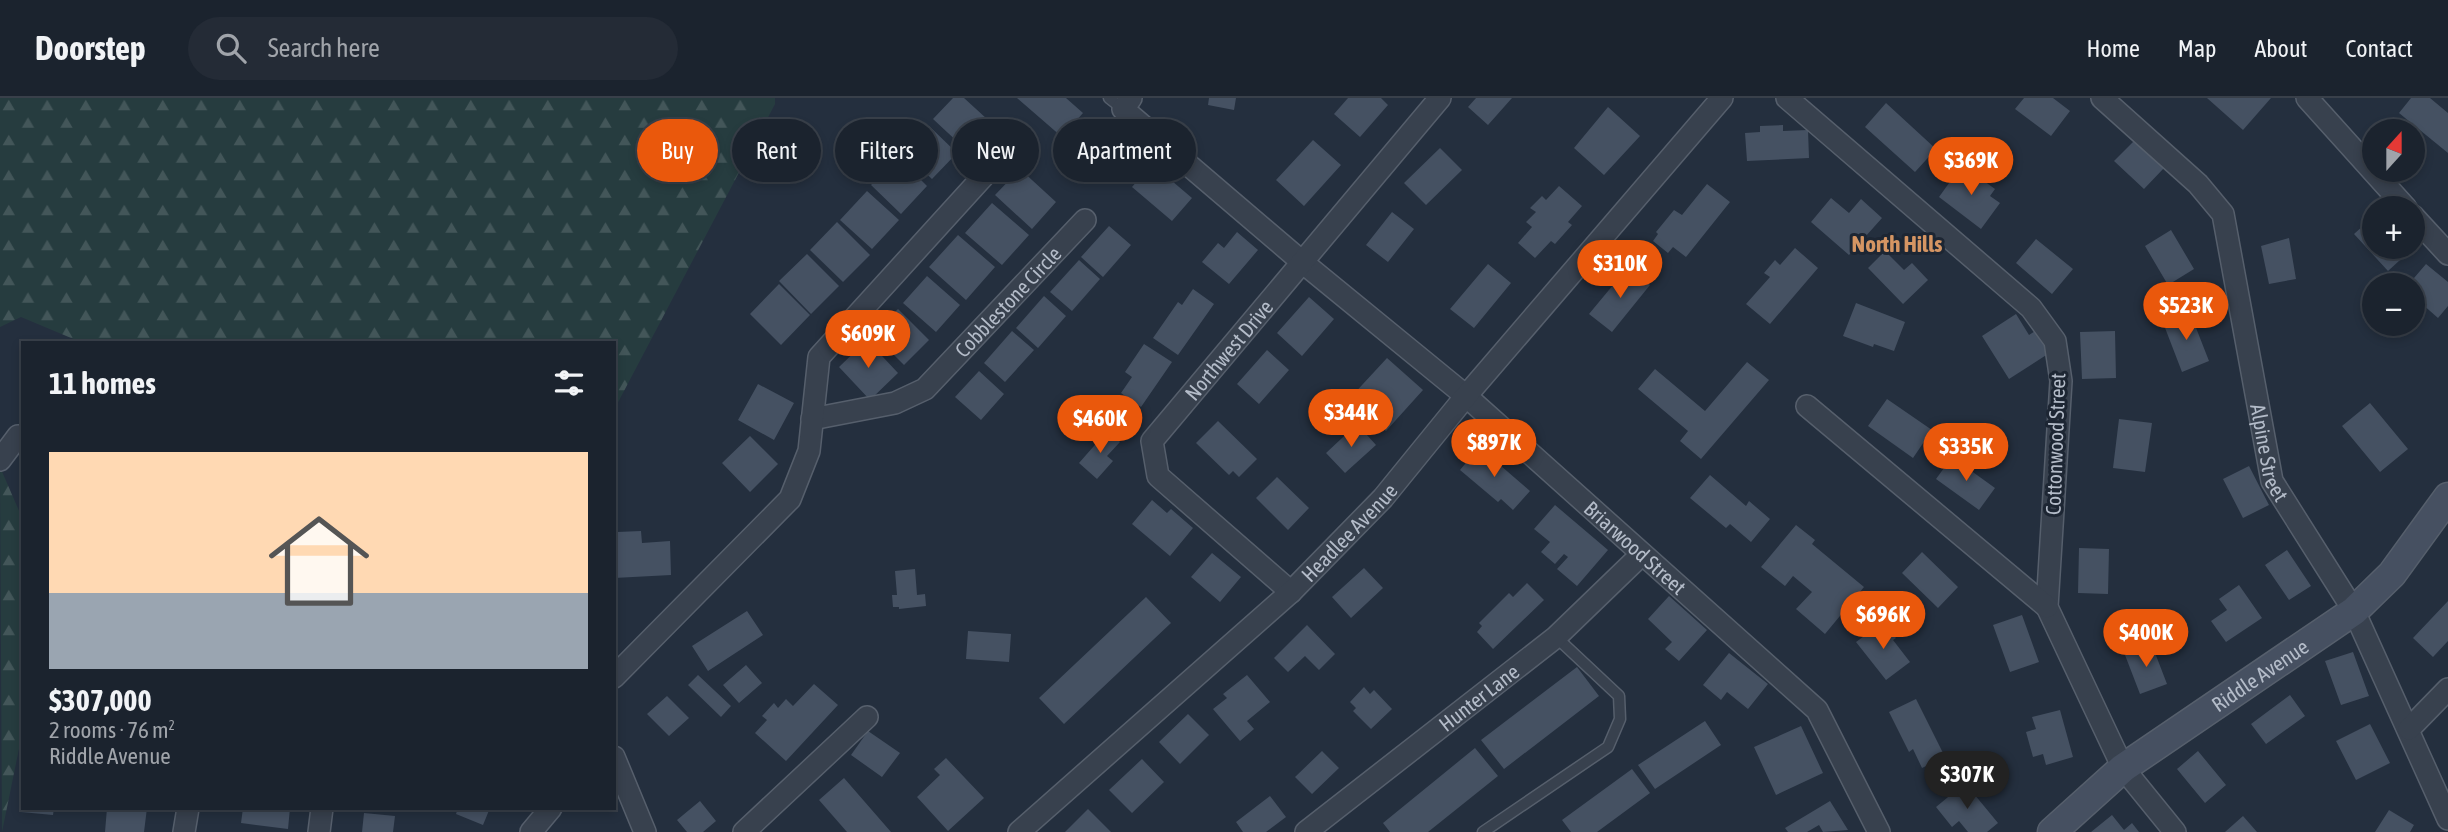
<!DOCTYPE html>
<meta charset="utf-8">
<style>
:root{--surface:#1b232e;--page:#242b36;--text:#f1f3f6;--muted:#a0a4aa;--line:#39404a;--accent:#ea580c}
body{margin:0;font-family:"Asap Condensed",sans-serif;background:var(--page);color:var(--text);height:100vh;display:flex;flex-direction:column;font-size:26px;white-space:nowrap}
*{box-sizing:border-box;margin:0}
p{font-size:23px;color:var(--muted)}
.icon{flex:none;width:38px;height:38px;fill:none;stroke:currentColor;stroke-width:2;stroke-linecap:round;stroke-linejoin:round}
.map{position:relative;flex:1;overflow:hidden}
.details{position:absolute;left:21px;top:243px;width:595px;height:469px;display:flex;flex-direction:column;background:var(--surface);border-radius:0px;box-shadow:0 4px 10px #0003,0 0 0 2px var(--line)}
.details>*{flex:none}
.hud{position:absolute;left:637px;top:21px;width:665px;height:63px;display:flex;gap:14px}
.needle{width:46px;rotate:21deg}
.controls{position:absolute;left:2362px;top:21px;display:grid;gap:14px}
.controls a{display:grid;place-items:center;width:63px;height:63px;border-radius:50%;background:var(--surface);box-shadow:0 4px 10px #0003,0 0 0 2px var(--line);font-size:35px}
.price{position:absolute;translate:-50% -60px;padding:0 16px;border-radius:24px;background:var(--accent);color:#fff;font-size:23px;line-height:46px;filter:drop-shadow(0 2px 4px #0008)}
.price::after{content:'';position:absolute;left:50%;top:42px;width:21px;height:16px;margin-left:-10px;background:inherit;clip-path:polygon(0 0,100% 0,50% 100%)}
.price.active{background:#222;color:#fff}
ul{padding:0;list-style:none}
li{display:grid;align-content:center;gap:14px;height:371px;padding:0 28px}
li+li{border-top:2px solid var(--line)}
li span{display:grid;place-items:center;height:217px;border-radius:0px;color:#555}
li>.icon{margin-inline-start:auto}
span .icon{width:126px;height:126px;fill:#fffc;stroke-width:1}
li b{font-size:30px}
h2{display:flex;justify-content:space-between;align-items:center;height:84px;padding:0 28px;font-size:30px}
.tag{padding:0 24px;border-radius:32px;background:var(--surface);box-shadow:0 4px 10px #0003,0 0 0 2px var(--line);font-size:24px;line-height:63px}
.tag.active{background:var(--accent);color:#fff}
header{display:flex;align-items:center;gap:42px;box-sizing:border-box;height:98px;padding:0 35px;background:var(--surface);border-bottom:2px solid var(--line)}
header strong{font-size:33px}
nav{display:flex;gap:38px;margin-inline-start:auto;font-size:24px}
.search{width:490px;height:63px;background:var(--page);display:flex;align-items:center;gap:18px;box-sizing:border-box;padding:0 24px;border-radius:38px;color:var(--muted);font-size:26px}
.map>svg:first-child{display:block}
</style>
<header>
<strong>Doorstep</strong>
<div class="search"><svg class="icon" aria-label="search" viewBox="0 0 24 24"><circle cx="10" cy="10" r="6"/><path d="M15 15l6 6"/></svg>Search here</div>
<nav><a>Home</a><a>Map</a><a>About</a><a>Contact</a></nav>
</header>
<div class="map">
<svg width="2448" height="734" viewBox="0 0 2448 734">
<defs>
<pattern id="forest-firs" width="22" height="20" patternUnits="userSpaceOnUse" patternTransform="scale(1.75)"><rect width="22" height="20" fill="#263c3f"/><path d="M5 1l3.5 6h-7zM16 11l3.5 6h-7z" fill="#435659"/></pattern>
</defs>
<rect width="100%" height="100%" fill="#242f3e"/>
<path fill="url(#forest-firs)" d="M0,0H775V6L614,312V245H83L21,219L0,229Z
M0,369L23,422V631L2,734Z"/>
<path fill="#455162" d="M953,0H964L987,21L962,48L933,21Z
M1017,0H1066L1083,15L1062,39Z
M1209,0H1236L1234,12L1208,7Z
M1348,0H1381L1388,7L1360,39L1334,16Z
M1476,0H1512L1488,27L1468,9Z
M2024,0H2053L2070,13L2051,38L2015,11Z
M2207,0H2271L2243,32Z
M2411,0H2430L2448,15V55L2399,15Z
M1886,5L1936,51L1915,74L1865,29Z
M1608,9L1640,38L1604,77L1574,50Z
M1100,26L1131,52L1110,77L1079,51Z
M1783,27V33L1808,32L1809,60L1747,63L1745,35L1760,34V28Z
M929,28L957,55L932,81L903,54Z
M1313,42L1341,67L1304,108L1276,82Z
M2135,42L2164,70L2144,91L2114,63Z
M1440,50L1462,72L1426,107L1404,85Z
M898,59L927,88L901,116L871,87Z
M1152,66L1192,100L1172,123L1132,89Z
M1962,67L1995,91L1990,98L2000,105L1981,131L1939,99Z
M1020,71L1056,104L1032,131L995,97Z
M1707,86L1730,104L1686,159L1673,149L1668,155L1653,143L1658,136L1656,134L1674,112L1682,117Z
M1559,88L1582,108L1568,124L1572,127L1555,146L1551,143L1535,160L1518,145L1532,129L1526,124L1536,114L1530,110L1542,98L1546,102Z
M867,93L899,122L872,151L840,122Z
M1831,100L1849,115L1861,101L1882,120L1849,157L1811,124Z
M992,105L1029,137L1002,167L965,135Z
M1392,114L1414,131L1388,164L1366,147Z
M2375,117V149H2408L2411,152L2388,173L2354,136Z
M837,124L870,157L843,184L810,152Z
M1109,128L1131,147L1103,179L1081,159Z
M2171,132L2194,171L2168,187L2145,148Z
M1237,134L1258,152L1229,186L1202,164L1218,145L1224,150Z
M958,137L995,169L966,202L929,169Z
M2289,140L2296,181L2269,186L2261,148Z
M2036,141L2073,171L2052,196L2016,165Z
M1795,150L1818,170L1770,226L1746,206L1770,179L1764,175L1775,162L1780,167Z
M1885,153L1904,172L1912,165L1928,182L1903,206L1868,170Z
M807,156L839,188L811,216L779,183Z
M1079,162L1100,181L1072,213L1050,194Z
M1488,166L1511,185L1474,230L1450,211Z
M2426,166L2448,184V208L2438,220L2413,198V187H2408Z
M1628,169L1650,187L1612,234L1589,216Z
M927,178L960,207L936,234L903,205Z
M779,186L810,217L781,247L750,216Z
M1193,191L1214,206L1178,257L1153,240L1178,204L1182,207Z
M1044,198L1066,218L1038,250L1016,230Z
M1309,199L1334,221L1302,258L1277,235Z
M1856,205L1905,224L1894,253L1874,246L1873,249L1843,238Z
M898,211L929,242L904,267L873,236Z
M2016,216L2029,237L2040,230L2054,252L2009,281L1982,238Z
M2175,217L2177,223L2191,217L2209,263L2182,274L2162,222Z
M1012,233L1034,252L1005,284L984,265Z
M2115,233L2116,280L2082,281L2080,234Z
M867,242L898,275L870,302L839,269Z
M1144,246L1172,264L1141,309L1121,295L1132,279L1125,274Z
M1267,252L1289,272L1259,306L1237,286Z
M1387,260L1423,292L1386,333L1350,300Z
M1747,264L1769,282L1701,361L1680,343L1688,333L1638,291L1655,271L1705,313Z
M979,273L1004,296L981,322L955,299Z
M758,286L794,305L774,342L738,322Z
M1887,301L1932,332L1913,360L1868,328Z
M2370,305L2408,351L2380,374L2342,328Z
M2119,321L2152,325L2145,374L2113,370Z
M1218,323L1257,361L1239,379L1233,373L1229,377L1196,345Z
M1357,326L1376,347L1345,375L1326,355Z
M1108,332L1120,344L1107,358L1113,363L1097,381L1079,365Z
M750,338L778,366L750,394L722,365Z
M1479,349L1530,393L1513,412L1501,401L1498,404L1460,372Z
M1952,359L1995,390L1979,412L1936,381Z
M2249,368L2269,407L2243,420L2223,381Z
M1710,377L1746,408L1749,403L1770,421L1751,444L1730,426L1726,430L1690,400Z
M1277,379L1309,410L1288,432L1256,400Z
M1152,402L1167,415L1171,411L1193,430L1170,458L1132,426Z
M1555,407L1608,452L1577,488L1557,471L1568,459L1564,456L1555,466L1541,454L1550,444L1534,431Z
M1796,427L1815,442L1812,446L1864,489L1825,536L1796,511L1812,494L1793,478L1785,488L1761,469Z
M641,433L642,445L670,443L671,477L614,480V454L618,453L617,434Z
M2079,450L2109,451L2108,496L2078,495Z
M2287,452L2311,488L2289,502L2265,467Z
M1922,454L1958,489L1938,510L1902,475Z
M1212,455L1241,479L1220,504L1191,479Z
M1364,470L1383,490L1351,520L1332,499Z
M915,471L917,497L925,496L926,508L899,511V509H893L892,497H897L895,473Z
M1527,485L1544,502L1493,551L1477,534L1482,528L1479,525L1509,495L1513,499Z
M2239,487L2262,520L2226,544L2211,523L2227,512L2219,501Z
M1669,498L1707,532L1679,563L1665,551L1672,544L1648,521Z
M1146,499L1171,525L1064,626L1039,600Z
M2448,503V543L2433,559L2413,540Z
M747,513L763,537L708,573L692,548Z
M2022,517L2039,564L2010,574L1993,527Z
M1883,524L1896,540L1893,542L1910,564L1886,582L1856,544Z
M1307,527L1335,556L1319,572L1305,558L1288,574L1274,560Z
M968,533L1011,536L1009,564L966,561Z
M2152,547L2167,586L2140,596L2125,557Z
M2353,554L2369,598L2341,607L2325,563Z
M1729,555L1768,586L1748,611L1727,594L1721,602L1703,587Z
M746,567L762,585L739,605L723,587Z
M1577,569L1599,598L1504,671L1481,642Z
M698,577L731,608L721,619L688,587Z
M1247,577L1270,604L1247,623L1254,631L1240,643L1213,611L1227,600L1223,596Z
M814,586L838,607L786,663L755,635L767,622L762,618L774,605L778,610L786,601L793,608Z
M1364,589L1370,596L1374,592L1392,611L1371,631L1353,613L1356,610L1350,604Z
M2290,597L2305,618L2266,646L2251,626Z
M667,598L689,620L669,638L647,616Z
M1916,601L1945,659L1922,670L1913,651L1909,654L1889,614Z
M2060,612L2073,659L2046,667L2043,656L2033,659L2026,634L2036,631L2032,619Z
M1188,616L1209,637L1180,666L1159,644Z
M1705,623L1721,647L1655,691L1638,667Z
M2370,626L2390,665L2356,682L2336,643Z
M1801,628L1823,675L1776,697L1754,649Z
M868,633L900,655L882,679L851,657Z
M1475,650L1498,678L1428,734H1390L1383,725Z
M1322,653L1339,670L1312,696L1295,679Z
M2198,653L2226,687L2205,705L2177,671Z
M946,660L984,700L948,733L917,699L940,677L934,671Z
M1142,661L1164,684L1132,715L1109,692Z
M1632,671L1650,695L1597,734H1571L1562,722Z
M844,680L891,734H847L819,702Z
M1965,685L1998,725L1987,734H1968L1959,723L1952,729L1936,709Z
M1270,698L1286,719L1266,734H1243L1236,724Z
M700,703L716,723L703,734H687L677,722Z
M1830,703L1848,732L1823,734L1819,727L1807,734H1788L1785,730Z
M21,710H54L53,717L21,714Z
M107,710H147L144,734H105Z
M243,710H290L288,731L241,725Z
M458,710H490L483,727L456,716Z
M1088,711L1111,734H1065Z
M2389,712L2414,727L2410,734H2375Z
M364,715L395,718L393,734H362Z
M2112,717L2124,732L2132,725L2139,734H2091Z
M2243,718L2257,734H2225Z"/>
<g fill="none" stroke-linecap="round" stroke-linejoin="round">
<defs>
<path id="lane" d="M1109,0L1123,11
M1483,734L1608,649L1620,621L1619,598L1556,539"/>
<g id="street">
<path id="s1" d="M1131,0L1123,11L1301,163L1466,298L1817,612L1879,734"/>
<path d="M1787,0L2031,210L2055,243L2061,283L2047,509L2123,670L2175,734"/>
<path id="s2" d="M2102,0L2198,86L2223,116L2272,383L2354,513L2448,721"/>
<path d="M2307,0L2406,110"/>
<path d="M2413,118L2448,156"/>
<path d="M1807,308L2047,509"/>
<path id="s3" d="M812,321L895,305L925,291L1085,122"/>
<path d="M0,362L18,338H23"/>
<path id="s4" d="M1291,494L1158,378L1152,343L1440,0"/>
<path d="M614,579L790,401L809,353L819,259L1010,49"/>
<path d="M2409,631L2448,591"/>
<path d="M614,659L645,734"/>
<path d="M184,734L188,710"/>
<path d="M319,734L322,710"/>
<path d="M531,734L551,710"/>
<path d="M744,734L867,619"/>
<path id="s5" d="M1019,734L1291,494L1383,400L1466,298L1722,0"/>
<path id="s6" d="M1306,734L1556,539L1642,456"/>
</g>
<g id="secondary">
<path id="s7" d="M2052,734L2123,670L2354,513L2392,476L2448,399"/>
</g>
</defs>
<use href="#lane" stroke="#565f6c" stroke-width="13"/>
<use href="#street" stroke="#565f6c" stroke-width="24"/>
<use href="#secondary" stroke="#565f6c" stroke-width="31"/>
<use href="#lane" stroke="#38414e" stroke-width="10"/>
<use href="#street" stroke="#38414e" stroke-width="21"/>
<use href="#secondary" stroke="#465061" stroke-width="28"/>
</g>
<g text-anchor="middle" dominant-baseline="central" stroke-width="6" stroke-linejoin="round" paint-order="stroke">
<g font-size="21" fill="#b4bcc9" stroke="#1d2633">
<text stroke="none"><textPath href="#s3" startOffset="238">Cobblestone Circle</textPath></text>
<text stroke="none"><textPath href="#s4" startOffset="331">Northwest Drive</textPath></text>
<text transform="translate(2055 346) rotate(-88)">Cottonwood Street</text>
<text stroke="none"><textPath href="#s2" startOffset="411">Alpine Street</textPath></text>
<text stroke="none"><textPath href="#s5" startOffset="446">Headlee Avenue</textPath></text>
<text stroke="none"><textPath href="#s1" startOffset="688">Briarwood Street</textPath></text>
<text stroke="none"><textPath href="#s7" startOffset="261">Riddle Avenue</textPath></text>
<text stroke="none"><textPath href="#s6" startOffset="219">Hunter Lane</textPath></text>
</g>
<g font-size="23" font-weight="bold" fill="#d59563" stroke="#1d2633">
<text x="1897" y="146">North Hills</text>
</g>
</g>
</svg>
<div class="controls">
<a><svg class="needle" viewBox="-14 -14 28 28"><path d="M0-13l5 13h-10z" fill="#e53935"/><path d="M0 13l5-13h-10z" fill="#a0a4aa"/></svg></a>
<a>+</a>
<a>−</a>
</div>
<b class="price" style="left:1971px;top:99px">$369K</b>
<b class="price" style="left:1620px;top:202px">$310K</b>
<b class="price" style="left:2186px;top:244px">$523K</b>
<b class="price" style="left:868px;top:272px">$609K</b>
<b class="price" style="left:1351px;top:351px">$344K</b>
<b class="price" style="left:1100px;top:357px">$460K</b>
<b class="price" style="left:1494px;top:381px">$897K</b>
<b class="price" style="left:1966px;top:385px">$335K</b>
<b class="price" style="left:1883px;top:553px">$696K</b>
<b class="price" style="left:2146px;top:571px">$400K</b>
<b class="price active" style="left:1967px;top:713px">$307K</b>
<div class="hud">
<a class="tag active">Buy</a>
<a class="tag">Rent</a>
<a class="tag">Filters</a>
<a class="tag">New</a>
<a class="tag">Apartment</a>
</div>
<section class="details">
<h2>11 homes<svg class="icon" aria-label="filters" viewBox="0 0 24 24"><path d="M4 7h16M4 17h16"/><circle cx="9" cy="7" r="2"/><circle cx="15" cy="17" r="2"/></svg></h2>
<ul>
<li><span style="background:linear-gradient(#ffd9b3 65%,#9aa5b1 0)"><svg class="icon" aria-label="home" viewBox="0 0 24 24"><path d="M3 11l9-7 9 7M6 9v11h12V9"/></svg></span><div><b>$307,000</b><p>2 rooms · 76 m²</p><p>Riddle Avenue</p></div></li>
</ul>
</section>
</div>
